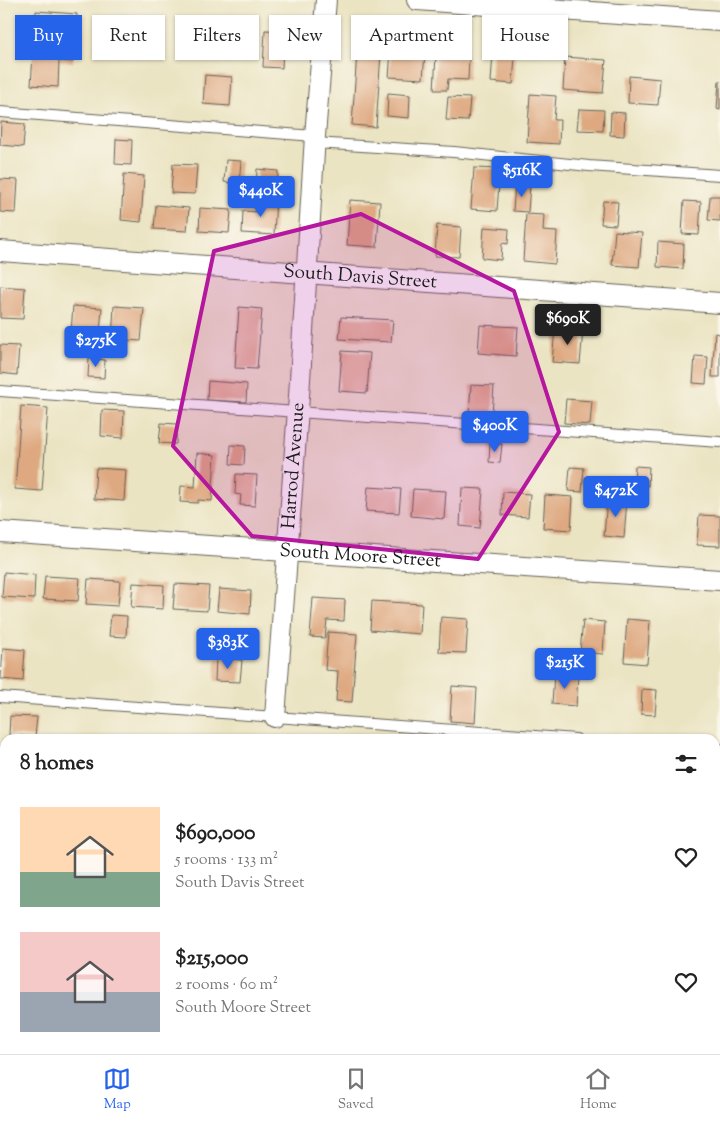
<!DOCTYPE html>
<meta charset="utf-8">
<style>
:root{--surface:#fff;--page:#f2f2f2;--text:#222;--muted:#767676;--line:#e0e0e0;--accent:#2563eb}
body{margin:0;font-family:"Sorts Mill Goudy",serif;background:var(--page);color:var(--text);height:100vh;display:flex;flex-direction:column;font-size:19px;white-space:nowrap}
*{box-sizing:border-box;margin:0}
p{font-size:16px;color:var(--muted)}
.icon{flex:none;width:28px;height:28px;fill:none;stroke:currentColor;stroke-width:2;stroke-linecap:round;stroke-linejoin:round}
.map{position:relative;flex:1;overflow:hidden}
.details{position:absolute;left:0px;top:734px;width:720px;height:321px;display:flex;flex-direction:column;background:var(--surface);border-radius:15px 15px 0 0;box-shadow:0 1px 4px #0004}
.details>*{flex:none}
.banner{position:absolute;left:15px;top:15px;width:690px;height:45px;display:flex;gap:10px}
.price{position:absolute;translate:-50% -42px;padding:0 11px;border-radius:5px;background:var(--accent);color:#fff;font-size:16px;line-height:32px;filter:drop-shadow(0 1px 2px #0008)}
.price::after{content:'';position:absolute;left:50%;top:30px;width:15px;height:11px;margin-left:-8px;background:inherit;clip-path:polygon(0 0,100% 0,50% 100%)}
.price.selected{background:#222;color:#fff}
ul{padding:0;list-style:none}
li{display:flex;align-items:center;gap:15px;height:125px;padding:0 20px}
li span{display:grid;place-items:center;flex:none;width:140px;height:100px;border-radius:0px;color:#555}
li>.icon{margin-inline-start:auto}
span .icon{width:60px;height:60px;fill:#fffc;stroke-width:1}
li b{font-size:21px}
h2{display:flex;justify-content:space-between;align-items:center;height:60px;padding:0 20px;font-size:21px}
.pill{padding:0 18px;border-radius:0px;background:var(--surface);box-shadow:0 1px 4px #0004;font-size:18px;line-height:45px}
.pill.selected{background:var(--accent);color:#fff}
.menu{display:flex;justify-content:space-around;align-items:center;height:70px;border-top:1px solid var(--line);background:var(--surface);font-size:14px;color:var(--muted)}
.menu a{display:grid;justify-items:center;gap:2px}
.menu .selected{color:var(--accent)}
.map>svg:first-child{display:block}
</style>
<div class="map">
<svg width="720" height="1054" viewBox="0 0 720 1054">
<rect width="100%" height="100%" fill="#fbf7ec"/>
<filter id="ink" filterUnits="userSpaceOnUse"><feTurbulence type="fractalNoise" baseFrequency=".02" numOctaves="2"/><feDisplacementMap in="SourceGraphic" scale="10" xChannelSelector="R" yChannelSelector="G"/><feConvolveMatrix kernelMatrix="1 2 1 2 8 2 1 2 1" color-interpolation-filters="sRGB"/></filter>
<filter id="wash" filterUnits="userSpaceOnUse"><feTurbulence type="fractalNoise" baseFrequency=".0096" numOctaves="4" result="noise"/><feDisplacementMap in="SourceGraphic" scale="20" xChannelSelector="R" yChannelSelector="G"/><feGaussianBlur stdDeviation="1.12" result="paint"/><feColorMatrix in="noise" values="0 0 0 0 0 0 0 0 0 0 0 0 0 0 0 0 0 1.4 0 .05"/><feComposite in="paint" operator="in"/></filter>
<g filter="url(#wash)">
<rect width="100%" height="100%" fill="#ebe4c3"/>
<g id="blocks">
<path fill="#dea880" d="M36,11L77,14L73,62L59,61L58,87L31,85Z
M265,30L284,31L282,68L263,67Z
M391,51L425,53L423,79L389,77Z
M357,52L381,53L376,127L352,125Z
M493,53L515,55L513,84L491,82Z
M436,55L469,58L468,80L448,79L447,90H434Z
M565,57L606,60L603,93L563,90Z
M205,75L232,77L230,106L203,104Z
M629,76L660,79L658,105L628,103Z
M719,81H720V110L717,109Z
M388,93L410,95L409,118L387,116Z
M530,94L556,96L554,120H560L559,144L527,142Z
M448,97L470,98L468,121L446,120Z
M579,109L604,110L603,131L577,130Z
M611,112L625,113L624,136L610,135Z
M1,122L25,124L23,147L0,145Z
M116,139L132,140L131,165L115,164Z
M226,160L241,161L239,184L224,182Z
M173,164L197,165L195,194L171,193Z
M474,168L500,169L497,211L471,209Z
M257,169L278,171L277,191L256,189Z
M124,174L144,176L141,222L121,220Z
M0,179L18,180L16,213L0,212Z
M515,184L530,185L528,212L513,211Z
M261,196L276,197L274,235L242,233L243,211L260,212Z
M710,196H720V221L708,220Z
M350,200L380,202L377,247L347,245Z
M603,201L618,202L616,225L601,224Z
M684,201L701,202L699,235L682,234Z
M156,205L189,208L187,231L154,229Z
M200,208L231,210L229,233L199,231Z
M526,214L544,215L543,231L557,232L555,264L523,261Z
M437,225L461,227L459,257L435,256Z
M484,227L509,229L508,244L502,243L501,260L482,258Z
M615,231L642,233L639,267L612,265Z
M658,242L684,244L683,269L657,267Z
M0,286L25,288L23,319L0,318Z
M73,306L102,308L100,333L71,331Z
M114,306L144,308L141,341L112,339Z
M239,307L262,309L257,369L235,368Z
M341,317L393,320L391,342L339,339Z
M480,325L518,327L516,356L478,353Z
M555,328L583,330L580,364L552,362Z
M715,333L720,334V377H712Z
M0,345L19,346L17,375L0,373Z
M342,351L370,353L367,393L339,391Z
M695,356L708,357L706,384L693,383Z
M89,358L105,360L104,378L88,377Z
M208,381L247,384L246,402L207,400Z
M471,385L494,386L492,415L469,414Z
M566,399L592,401L590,425L564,423Z
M21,406L48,408L42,491L15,489Z
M102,410L124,411L123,438L101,436Z
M161,423L177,424L176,444L159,443Z
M490,443L502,444L500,463L489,462Z
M231,445L245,446L244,465L230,464Z
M197,453L215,455L212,501L198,500V503L180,502L181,486L195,487Z
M635,466L649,467L648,486L634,485Z
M570,467L584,468L582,492L568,491Z
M96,468L126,470L124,501L94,499Z
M236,474L257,475L255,506L240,505L241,495L235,494Z
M368,487L401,489L399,513L366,511Z
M462,488L483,489L480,528L460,526Z
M413,489L446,491L444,519L411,516Z
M503,492L530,494L528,517L502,515Z
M545,495L573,497L571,530L543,528Z
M607,498L627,499L624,538L604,536Z
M699,515L720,516V546L697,545Z
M4,572L35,575L34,599L2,597Z
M45,576L80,578L78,601L43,599Z
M88,579L120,581L118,606L86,604Z
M133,583L164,585L163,609L131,607Z
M175,584L209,586L207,611L173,609Z
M219,589L251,591L250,614L217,611Z
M313,598L345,600L344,621L327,620L325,638L310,637Z
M372,601L422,604L420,634L370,630Z
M111,615L127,616L126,637L109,636Z
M441,617L468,619L466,653L439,652Z
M627,619L650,621L647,664L624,662Z
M583,620L605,622L603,654L580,652Z
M328,632L357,634L352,702L336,701L338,671L325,670Z
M3,648L25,650L23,681L1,679Z
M216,658L242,660L240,682L215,681Z
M554,674L578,676L576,706L552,704Z
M452,686L477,688L475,723L450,721Z
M642,689L657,690L655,715L641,714Z
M10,716L37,717L35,737L9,735Z
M715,807H720V837H715Z
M715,844L720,845V873H715Z
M715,964L720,965V992H715Z"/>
</g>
</g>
<g filter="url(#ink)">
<use href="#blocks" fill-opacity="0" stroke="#646256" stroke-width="1"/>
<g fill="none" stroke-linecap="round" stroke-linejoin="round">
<defs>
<path id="lane" d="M0,112L315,136
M315,143L454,152L589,166L720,175
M0,391L720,442
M0,697L576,739
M715,749H720
M155,1050L210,1054"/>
<g id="street">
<path d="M417,0L720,21"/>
<path id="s1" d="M0,251L720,303"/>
<path id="s2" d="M0,532L720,580"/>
<path id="s3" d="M275,717L299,396L315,136L326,0"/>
<path d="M0,860L5,861"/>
<path d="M715,915H720"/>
<path d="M0,1054L5,988"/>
<path d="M620,1054V1050"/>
</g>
</defs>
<use href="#lane" stroke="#646256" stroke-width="12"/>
<use href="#street" stroke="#646256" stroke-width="22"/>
<use href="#lane" stroke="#fff" stroke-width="10"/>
<use href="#street" stroke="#fff" stroke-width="20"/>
</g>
</g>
<path fill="#b5179e" fill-opacity="0.2" stroke="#b5179e" stroke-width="4" stroke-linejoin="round" d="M361,214L514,291L559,432L478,559L252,536L173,446L214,251Z"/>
<g text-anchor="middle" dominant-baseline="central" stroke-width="4" stroke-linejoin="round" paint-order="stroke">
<g font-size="19" fill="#1c1c1c" stroke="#fbf7ec">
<text stroke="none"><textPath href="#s1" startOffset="361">South Davis Street</textPath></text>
<text stroke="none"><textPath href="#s3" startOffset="252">Harrod Avenue</textPath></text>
<text stroke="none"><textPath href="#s2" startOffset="361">South Moore Street</textPath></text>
</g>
</g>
</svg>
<b class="price" style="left:522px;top:198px">$516K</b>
<b class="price" style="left:261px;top:218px">$440K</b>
<b class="price selected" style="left:568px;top:346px">$690K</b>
<b class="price" style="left:96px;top:368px">$275K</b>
<b class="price" style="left:495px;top:453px">$400K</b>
<b class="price" style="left:616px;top:518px">$472K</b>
<b class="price" style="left:228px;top:670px">$383K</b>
<b class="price" style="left:565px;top:690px">$215K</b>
<div class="banner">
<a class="pill selected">Buy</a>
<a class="pill">Rent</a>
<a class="pill">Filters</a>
<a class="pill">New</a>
<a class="pill">Apartment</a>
<a class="pill">House</a>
</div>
<section class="details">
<h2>8 homes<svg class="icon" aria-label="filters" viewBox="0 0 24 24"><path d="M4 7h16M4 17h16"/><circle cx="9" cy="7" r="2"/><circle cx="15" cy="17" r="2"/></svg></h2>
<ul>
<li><span style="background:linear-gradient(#ffd9b3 65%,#7fa58c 0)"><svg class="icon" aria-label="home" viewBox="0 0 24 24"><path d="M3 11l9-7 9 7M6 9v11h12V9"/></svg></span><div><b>$690,000</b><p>5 rooms · 133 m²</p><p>South Davis Street</p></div><svg class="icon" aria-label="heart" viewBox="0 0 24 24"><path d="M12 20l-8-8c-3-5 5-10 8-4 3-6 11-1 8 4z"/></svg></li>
<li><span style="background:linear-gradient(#f6c9c9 60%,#9aa5b1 0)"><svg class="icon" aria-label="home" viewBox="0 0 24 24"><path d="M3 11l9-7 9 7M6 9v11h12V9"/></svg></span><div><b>$215,000</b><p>2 rooms · 60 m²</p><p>South Moore Street</p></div><svg class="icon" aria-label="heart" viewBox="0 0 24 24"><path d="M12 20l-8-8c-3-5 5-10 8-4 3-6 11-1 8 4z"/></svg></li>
</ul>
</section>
</div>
<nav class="menu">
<a class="selected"><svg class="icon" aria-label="map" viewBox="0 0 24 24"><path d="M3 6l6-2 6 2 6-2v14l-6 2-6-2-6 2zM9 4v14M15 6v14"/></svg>Map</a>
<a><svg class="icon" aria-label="saved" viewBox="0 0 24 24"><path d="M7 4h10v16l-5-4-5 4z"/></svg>Saved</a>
<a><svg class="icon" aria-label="home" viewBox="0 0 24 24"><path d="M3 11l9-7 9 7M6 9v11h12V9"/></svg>Home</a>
</nav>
